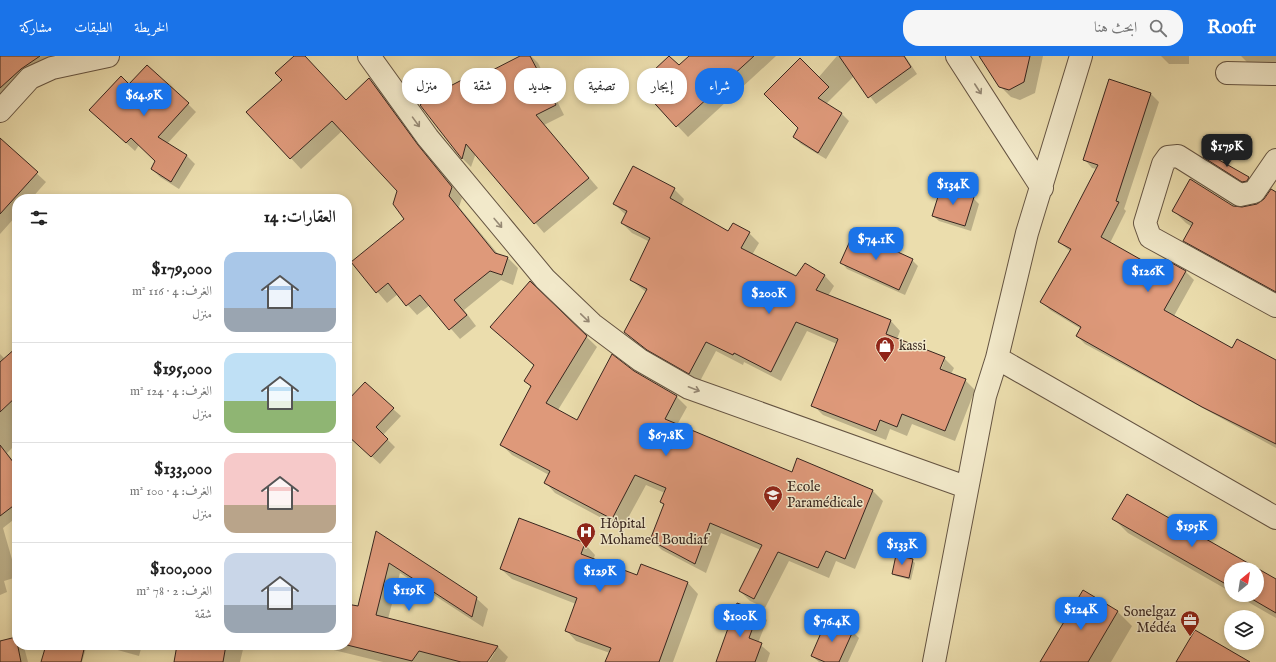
<!DOCTYPE html>
<html lang="ar">
<meta charset="utf-8">
<style>
:root{--surface:#fff;--page:#f6f6f6;--text:#222;--muted:#767676;--line:#e0e0e0;--accent:#1a73e8}
body{margin:0;font-family:"IM FELL English",Amiri,serif;background:var(--page);color:var(--text);direction:rtl;height:100vh;display:flex;flex-direction:column;font-size:15px;white-space:nowrap}
*{box-sizing:border-box;margin:0}
p{font-size:13px;color:var(--muted)}
.icon{flex:none;width:22px;height:22px;fill:none;stroke:currentColor;stroke-width:2;stroke-linecap:round;stroke-linejoin:round}
.map{position:relative;flex:1;overflow:hidden;direction:ltr}
.panel{position:absolute;left:12px;top:138px;width:340px;height:456px;display:flex;flex-direction:column;background:var(--surface);border-radius:16px;box-shadow:0 2px 6px #0003;direction:rtl}
.panel>*{flex:none}
.top-card{position:absolute;left:364px;top:12px;width:380px;height:36px;direction:rtl;display:flex;gap:8px}
.needle{width:26px;rotate:30deg}
.fabs{position:absolute;left:1224px;top:506px;display:grid;gap:8px}
.fabs a{display:grid;place-items:center;width:40px;height:40px;border-radius:50%;background:var(--surface);box-shadow:0 2px 6px #0003;font-size:20px}
.price{position:absolute;translate:-50% -34px;padding:0 9px;border-radius:8px;background:var(--accent);color:#fff;font-size:13px;line-height:26px;filter:drop-shadow(0 1px 2px #0008)}
.price::after{content:'';position:absolute;left:50%;top:24px;width:12px;height:9px;margin-left:-6px;background:inherit;clip-path:polygon(0 0,100% 0,50% 100%)}
.price.on{background:#222;color:#fff}
ul{padding:0;list-style:none}
li{display:flex;align-items:center;gap:12px;height:100px;padding:0 16px}
li+li{border-top:1px solid var(--line)}
li span{display:grid;place-items:center;flex:none;width:112px;height:80px;border-radius:12px;color:#555}
li>.icon{margin-inline-start:auto}
span .icon{width:48px;height:48px;fill:#fffc;stroke-width:1}
li b{font-size:17px}
h2{display:flex;justify-content:space-between;align-items:center;height:48px;padding:0 16px;font-size:17px}
.chip{padding:0 14px;border-radius:16px;background:var(--surface);box-shadow:0 2px 6px #0003;font-size:14px;line-height:36px}
.chip.on{background:var(--accent);color:#fff}
header{display:flex;align-items:center;gap:24px;box-sizing:border-box;height:56px;padding:0 20px;background:var(--accent);color:#fff}
header strong{font-size:19px}
nav{display:flex;gap:22px;margin-inline-start:auto;font-size:14px}
.search{width:280px;height:36px;background:var(--page);display:flex;align-items:center;gap:10px;box-sizing:border-box;padding:0 14px;border-radius:16px;color:var(--muted);font-size:15px}
.map>svg:first-child{display:block}
</style>
<header>
<strong>Roofr</strong>
<div class="search"><svg class="icon" aria-label="search" viewBox="0 0 24 24"><circle cx="10" cy="10" r="6"/><path d="M15 15l6 6"/></svg>ابحث هنا</div>
<nav><a>الخريطة</a><a>الطبقات</a><a>مشاركة</a></nav>
</header>
<div class="map">
<svg width="1276" height="606" viewBox="0 0 1276 606">
<rect width="100%" height="100%" fill="#ebddad"/>
<filter id="stains"><feTurbulence type="fractalNoise" baseFrequency=".005" numOctaves="4"/><feColorMatrix values="0 0 0 0 .2 0 0 0 0 .09 0 0 0 0 .02 0 0 0 .5 -.17"/></filter>
<radialGradient id="worn" r=".72"><stop offset=".6" stop-color="#630" stop-opacity="0"/><stop offset="1" stop-color="#630" stop-opacity=".3"/></radialGradient>
<path fill="#0003" fill-rule="evenodd" d="M0,0H72L0,41Z
M295,0H304L346,45L369,23L380,34L428,101L462,142L459,151L498,198L508,202L518,212L513,229L501,224L464,254L476,270L460,283L430,249L417,259L398,238L387,247L352,206L406,163L398,135L342,75L301,113L248,56L283,24Z
M522,0H531L538,7L564,59L544,69L598,132L544,177L476,97L471,111L462,102L421,50L481,15L485,19Z
M691,0H776L688,81L639,29L679,10Z
M837,0H905L917,18L876,48L854,20L826,48L842,58L849,65L826,103L801,88L794,81L800,72L818,22Z
M981,0H1043L1035,37L1020,44L1011,41L1000,30Z
M1161,0H1189V8H1169Z
M1241,0H1276V11H1252Z
M129,29L188,48L196,56L167,88L187,100L195,108L179,133L160,121L152,113L156,105L139,89L135,95L99,62Z
M1151,38L1159,46L1124,153L1126,155L1110,187L1154,212L1167,213L1171,208L1186,216L1194,224L1174,260L1233,293L1276,305V392L1085,288L1077,280L1081,273L1050,254L1042,246L1071,196L1059,186L1097,113L1092,112L1084,103Z
M0,84L46,126L31,143H17V159L0,178Z
M1204,101L1249,122L1259,133L1254,136L1215,111Z
M634,111L674,133L684,143L681,150L729,176L749,177L759,187L752,199L796,222L805,208L825,220L834,230L828,240L891,265L900,275L897,283L944,302L954,312L951,318L965,324L975,334L955,385L912,368L907,380L890,373L886,384L823,359L813,349L837,288L807,275L781,325L744,306L743,309L716,295L699,327L658,303L635,286L625,276L646,236L631,224L650,186L632,177L622,167L626,159L614,148ZM942,306H944L939,318Z
M1276,137V240L1196,196L1184,185L1192,171L1186,167L1174,155L1233,151L1242,152L1258,149Z
M973,142L979,148L971,175L939,165L933,160Z
M912,204L918,210L905,239L847,213L842,207Z
M530,226L597,291L558,354L577,365L633,316L677,341L687,351L677,369L792,417L798,404L873,435L883,445L855,513L836,505L829,522L789,505L765,552L750,545L740,535L761,494L721,477L706,517L662,494L651,483L664,449L661,446L665,437L646,429L622,473L555,437L545,426L549,419L512,399L501,388L532,332L525,325L534,310L492,271Z
M0,298L5,303L17,299V387L7,397L17,410V461L3,472L17,521L4,525L7,536L0,539Z
M347,339L351,342L393,353L401,360L383,379L395,391L380,408L358,388L347,369Z
M1114,463L1257,513H1231V536L1128,477Z
M520,464L585,488L595,499L593,504L638,521L642,510L688,527L698,538L673,606H607L610,597L576,585L566,574L576,548L512,523L501,513Z
M377,477L476,542L488,553L483,571L400,517L388,563L498,591L508,601L505,606H489L495,596H493L486,606H383L313,589H347V549L358,552Z
M912,504L915,507L911,524L896,520L893,518Z
M1257,513L1276,524V562L1236,539H1257Z
M1083,536L1118,556L1132,570L1111,606H1041Z
M758,556L767,564L758,587L770,597L767,606H717Z
M828,564L853,576L859,582L848,606H819L812,600Z
M16,583L17,589H22L24,591L28,606H0V586Z
M47,589H87L82,606H42Z
M109,589H142L139,600L114,593Z
M178,589H244L240,606H175Z"/>
<path fill="#de997a" stroke="#38261f" d="M0,0H40L21,13L0,32Z
M294,0H305L346,44L369,22L418,89L452,131L449,140L495,197L508,201L502,219L490,215L454,244L467,259L449,274L420,239L406,250L388,227L376,237L351,206L404,163L393,148L397,135L332,65L290,103L246,56L282,24L275,17Z
M520,0H530L556,49L536,59L589,122L534,168L466,88L462,103L420,49L431,40L481,14L483,19Z
M669,0L679,9L689,0H754L676,71L638,29Z
M839,0H904L911,11L868,42Z
M979,0H1030L1024,26L1009,34L999,31Z
M800,2L829,31L818,42L842,57L818,97L793,81L798,72L764,38Z
M147,9L189,47L158,81L187,99L171,126L151,113L155,105L131,82L126,87L89,54L121,20L129,28Z
M1109,23L1151,37L1116,145L1119,146L1101,181L1154,211L1157,206L1167,212L1170,206L1186,215L1164,254L1232,292L1237,283L1276,304V388L1202,351L1076,280L1081,271L1040,246L1071,193L1058,186L1098,109L1083,104Z
M0,82L38,116L0,158Z
M1205,96L1249,121L1247,125L1242,126L1203,101Z
M633,110L675,132L670,142L728,175L733,167L750,176L741,192L796,220L805,207L825,219L816,234L891,264L886,278L945,301L940,313L966,323L945,375L902,358L897,371L880,364L876,375L811,350L838,283L796,266L771,316L734,297L733,299L706,286L689,318L647,294L624,276L647,233L630,224L650,182L621,167L627,155L613,148Z
M1190,123L1233,150L1242,151L1257,148L1264,143L1271,133L1276,136V236L1183,185L1193,167L1172,155Z
M941,131L974,141L965,170L932,160Z
M854,176L913,203L899,234L840,207Z
M530,225L587,280L546,347L577,364L612,298L634,315L677,340L665,363L792,416L797,402L873,434L845,503L826,495L818,512L778,496L754,543L739,535L762,489L710,467L695,508L650,484L664,448L660,446L666,432L635,419L612,463L544,427L550,415L500,389L531,330L524,325L534,309L490,271Z
M17,291V340L0,356V306Z
M365,326L394,352L376,371L388,383L371,401L347,379V345Z
M0,389L17,411V447L0,460Z
M1127,438L1276,523V557L1245,539H1257V513H1231V531L1112,463Z
M519,462L585,487L581,498L637,519L641,508L688,526L659,606H605L611,592L565,575L577,542L500,513Z
M376,475L477,541L472,561L389,507L376,559L498,590L487,606H461L419,595L412,605L347,589V548L358,550Z
M896,499L913,503L909,522L892,518Z
M1083,534L1118,555L1088,606H1040Z
M737,547L759,555L749,582L762,587L755,606H716Z
M827,563L853,575L839,606H825L811,600Z
M1195,574L1250,606H1176Z
M16,581L21,606H0V585Z
M46,589H85L81,606H41Z
M177,589H226L223,606H174Z"/>
<g fill="none" stroke-linecap="round" stroke-linejoin="round">
<defs>
<path id="minor" d="M369,0L428,82L545,223L592,268L640,304L689,332L966,431
M957,0L1042,132
M1227,17L1276,18
M0,55L30,22L52,12L108,0
M1276,104L1254,136L1240,139L1178,100L1168,101L1163,108L1145,167L1150,181L1276,250
M997,302L1276,462
M934,606L985,340L997,302L1027,177L1081,0"/>
</defs>
<use href="#minor" stroke="#655442" stroke-width="24"/>
<use href="#minor" stroke="#f2e9ca" stroke-width="22"/>
</g>
<defs><path id="oneway-shaft" d="M-6 0H5M1.5-3L5.5 0L1.5 3" fill="none" stroke-width="1.6" stroke-linecap="round" stroke-linejoin="round"/></defs>
<g stroke="#958874">
<use href="#oneway-shaft" transform="translate(978 33) rotate(57)"/>
<use href="#oneway-shaft" transform="translate(416 66) rotate(54)"/>
<use href="#oneway-shaft" transform="translate(498 167) rotate(50)"/>
<use href="#oneway-shaft" transform="translate(585 262) rotate(44)"/>
<use href="#oneway-shaft" transform="translate(694 333) rotate(21)"/>
</g>
<defs>
<symbol id="shop-pin" viewBox="-11 -11 22 30"><path d="M0 17L-7.5 6A9.5 9.5 0 1 1 7.5 6Z" fill="#8f2418" stroke="#f2e9ca"/><path d="M-5-2.5h2.3a2.7 3.5 0 0 1 5.4 0H5L5.5 6h-11ZM-1.5-2.5h3a1.5 2.3 0 0 0-3 0Z" fill="#fff"/></symbol>
<symbol id="university-pin" viewBox="-11 -11 22 30"><path d="M0 17L-7.5 6A9.5 9.5 0 1 1 7.5 6Z" fill="#8f2418" stroke="#f2e9ca"/><path d="M0-5L7-2L0 1L-7-2ZM-4 1L0 2.5L4 1V4Q0 6-4 4Z" fill="#fff"/></symbol>
<symbol id="hospital-pin" viewBox="-11 -11 22 30"><path d="M0 17L-7.5 6A9.5 9.5 0 1 1 7.5 6Z" fill="#8f2418" stroke="#f2e9ca"/><path d="M-5-5h3v3.5h4V-5h3V5h-3V1.5h-4V5h-3Z" fill="#fff"/></symbol>
<symbol id="office-pin" viewBox="-11 -11 22 30"><path d="M0 17L-7.5 6A9.5 9.5 0 1 1 7.5 6Z" fill="#8f2418" stroke="#f2e9ca"/><path d="M-6-3h4V-5.5h4V-3h4V5H-6ZM-1-4.5V-3h2v-1.5ZM-6 0V1H6V0Z" fill="#fff"/></symbol>
</defs>
<g fill-rule="evenodd">
<use href="#shop-pin" x="874" y="279" width="22" height="30"/>
<use href="#university-pin" x="762" y="428" width="22" height="30"/>
<use href="#hospital-pin" x="575" y="465" width="22" height="30"/>
<use href="#office-pin" x="1179" y="553" width="22" height="30"/>
</g>
<g text-anchor="middle" dominant-baseline="central" stroke-width="3" stroke-linejoin="round" paint-order="stroke">
<g font-size="14" fill="#38261f" stroke="#f2e9ca" text-anchor="start">
<text x="899" y="290">kassi</text>
<text x="787" y="431">Ecole<tspan x="787" dy="16">Paramédicale</tspan></text>
<text x="600" y="468">Hôpital<tspan x="600" dy="16">Mohamed Boudiaf</tspan></text>
<text x="1176" y="556" text-anchor="end">Sonelgaz<tspan x="1176" dy="16">Médéa</tspan></text>
</g>
</g>
<rect width="100%" height="100%" filter="url(#stains)"/>
<rect width="100%" height="100%" fill="url(#worn)"/>
</svg>
<div class="fabs">
<a><svg class="needle" viewBox="-14 -14 28 28"><path d="M0-13l5 13h-10z" fill="#e53935"/><path d="M0 13l5-13h-10z" fill="#767676"/></svg></a>
<a><svg class="icon" aria-label="layers" viewBox="0 0 24 24"><path d="M12 4l9 5-9 5-9-5zM3 14l9 5 9-5"/></svg></a>
</div>
<b class="price" style="left:144px;top:61px">$64.9K</b>
<b class="price on" style="left:1227px;top:112px">$179K</b>
<b class="price" style="left:953px;top:150px">$134K</b>
<b class="price" style="left:876px;top:205px">$74.1K</b>
<b class="price" style="left:1148px;top:237px">$126K</b>
<b class="price" style="left:769px;top:259px">$200K</b>
<b class="price" style="left:666px;top:401px">$67.8K</b>
<b class="price" style="left:1192px;top:492px">$195K</b>
<b class="price" style="left:902px;top:510px">$133K</b>
<b class="price" style="left:600px;top:537px">$129K</b>
<b class="price" style="left:409px;top:556px">$119K</b>
<b class="price" style="left:1081px;top:575px">$124K</b>
<b class="price" style="left:740px;top:582px">$100K</b>
<b class="price" style="left:832px;top:587px">$76.4K</b>
<div class="top-card">
<a class="chip on">شراء</a>
<a class="chip">إيجار</a>
<a class="chip">تصفية</a>
<a class="chip">جديد</a>
<a class="chip">شقة</a>
<a class="chip">منزل</a>
</div>
<section class="panel">
<h2>العقارات: 14<svg class="icon" aria-label="filters" viewBox="0 0 24 24"><path d="M4 7h16M4 17h16"/><circle cx="9" cy="7" r="2"/><circle cx="15" cy="17" r="2"/></svg></h2>
<ul>
<li><span style="background:linear-gradient(#a9c7e8 70%,#9aa5b1 0)"><svg class="icon" aria-label="home" viewBox="0 0 24 24"><path d="M3 11l9-7 9 7M6 9v11h12V9"/></svg></span><div><b>$179,000</b><p>الغرف: 4 · 116 m²</p><p>منزل</p></div></li>
<li><span style="background:linear-gradient(#bfe0f5 60%,#8fb573 0)"><svg class="icon" aria-label="home" viewBox="0 0 24 24"><path d="M3 11l9-7 9 7M6 9v11h12V9"/></svg></span><div><b>$195,000</b><p>الغرف: 4 · 124 m²</p><p>منزل</p></div></li>
<li><span style="background:linear-gradient(#f6c9c9 65%,#b9a48a 0)"><svg class="icon" aria-label="home" viewBox="0 0 24 24"><path d="M3 11l9-7 9 7M6 9v11h12V9"/></svg></span><div><b>$133,000</b><p>الغرف: 4 · 100 m²</p><p>منزل</p></div></li>
<li><span style="background:linear-gradient(#c9d6e8 65%,#9aa5b1 0)"><svg class="icon" aria-label="home" viewBox="0 0 24 24"><path d="M3 11l9-7 9 7M6 9v11h12V9"/></svg></span><div><b>$100,000</b><p>الغرف: 2 · 78 m²</p><p>شقة</p></div></li>
</ul>
</section>
</div>
